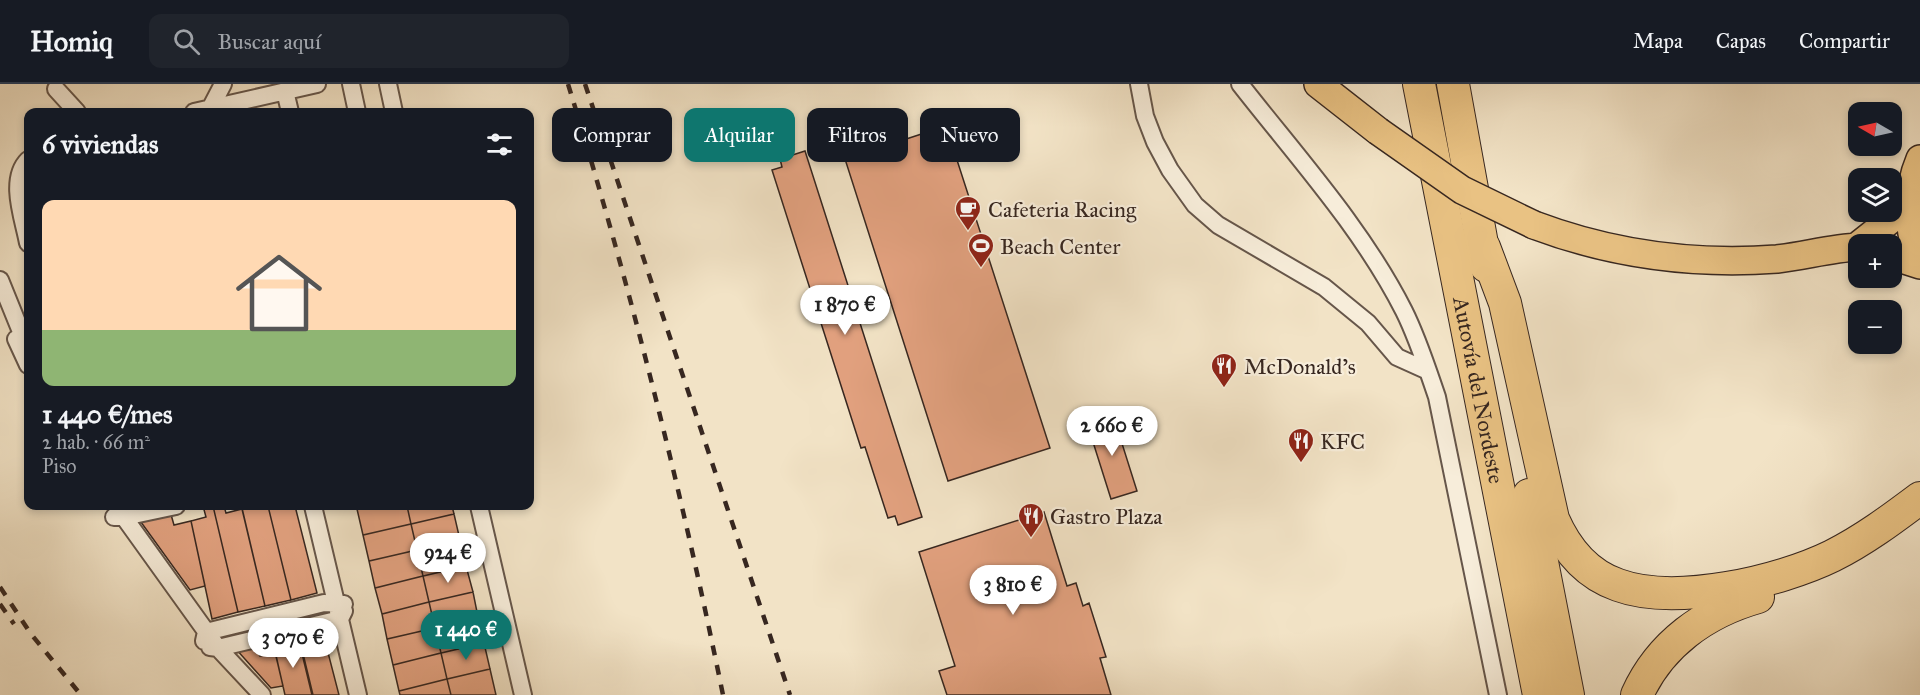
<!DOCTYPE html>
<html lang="es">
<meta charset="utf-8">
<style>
:root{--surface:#171b24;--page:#20242c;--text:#f1f3f6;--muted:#9ea1a6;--line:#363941;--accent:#0f766e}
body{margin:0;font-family:"IM FELL Great Primer",serif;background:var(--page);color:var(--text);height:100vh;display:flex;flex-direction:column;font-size:22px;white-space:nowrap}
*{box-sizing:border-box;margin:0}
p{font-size:20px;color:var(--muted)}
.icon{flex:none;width:33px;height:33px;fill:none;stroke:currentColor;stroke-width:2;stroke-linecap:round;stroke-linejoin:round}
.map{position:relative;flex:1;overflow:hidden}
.sheet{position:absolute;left:24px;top:24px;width:510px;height:402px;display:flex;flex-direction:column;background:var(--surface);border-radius:12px;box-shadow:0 3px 9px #0003}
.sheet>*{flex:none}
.banner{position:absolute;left:552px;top:24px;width:570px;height:54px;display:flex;gap:12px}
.needle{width:39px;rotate:279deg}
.buttons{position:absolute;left:1848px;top:18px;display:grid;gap:12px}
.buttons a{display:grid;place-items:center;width:54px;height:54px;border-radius:12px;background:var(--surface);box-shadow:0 3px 9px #0003;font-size:30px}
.price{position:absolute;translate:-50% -51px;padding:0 14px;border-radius:21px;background:#fff;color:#222;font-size:20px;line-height:39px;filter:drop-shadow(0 2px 3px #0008)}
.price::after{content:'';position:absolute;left:50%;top:36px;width:18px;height:14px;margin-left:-9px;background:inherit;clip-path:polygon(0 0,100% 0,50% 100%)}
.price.current{background:var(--accent);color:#fff}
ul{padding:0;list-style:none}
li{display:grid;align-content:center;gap:12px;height:318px;padding:0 18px}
li span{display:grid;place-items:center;height:186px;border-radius:12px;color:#555}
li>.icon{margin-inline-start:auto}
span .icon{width:108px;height:108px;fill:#fffc;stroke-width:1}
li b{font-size:26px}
h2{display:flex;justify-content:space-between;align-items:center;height:72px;padding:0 18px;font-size:26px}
.pill{padding:0 21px;border-radius:12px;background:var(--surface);box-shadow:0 3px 9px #0003;font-size:21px;line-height:54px}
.pill.current{background:var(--accent);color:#fff}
header{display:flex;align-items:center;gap:36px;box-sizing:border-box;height:84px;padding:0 30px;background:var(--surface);border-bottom:2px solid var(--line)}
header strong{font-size:28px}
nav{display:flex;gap:33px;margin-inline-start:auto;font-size:21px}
.search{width:420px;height:54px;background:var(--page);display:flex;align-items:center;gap:15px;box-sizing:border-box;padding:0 21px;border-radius:12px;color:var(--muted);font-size:22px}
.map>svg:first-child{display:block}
</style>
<header>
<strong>Homiq</strong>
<div class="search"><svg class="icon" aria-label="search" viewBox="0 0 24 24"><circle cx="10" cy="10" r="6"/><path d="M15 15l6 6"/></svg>Buscar aquí</div>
<nav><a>Mapa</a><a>Capas</a><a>Compartir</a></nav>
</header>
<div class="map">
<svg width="1920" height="611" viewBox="0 0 1920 611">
<rect width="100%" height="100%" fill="#f2e3c6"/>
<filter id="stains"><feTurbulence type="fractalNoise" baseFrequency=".00333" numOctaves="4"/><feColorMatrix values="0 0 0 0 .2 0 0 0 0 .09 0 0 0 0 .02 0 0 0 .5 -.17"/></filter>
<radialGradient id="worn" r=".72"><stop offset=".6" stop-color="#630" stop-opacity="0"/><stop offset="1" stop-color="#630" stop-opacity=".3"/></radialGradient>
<path fill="#e2a17f" stroke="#372720" stroke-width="1.5" d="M946,42L1050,364L948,397L845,75Z
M805,67L922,433L898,441L895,432L888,434L865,363L861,364L772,86L782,83L780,75Z
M1113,331L1137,407L1111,415L1087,339Z
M203,422H213L238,528L212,535L191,437L206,433Z
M213,422H224L226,429L242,425L265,522L238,528Z
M253,422H268L291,516L265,522L242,424Z
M268,422H295L317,509L291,516Z
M370,422H407L411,440L363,451L357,425Z
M407,422H452L454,430L411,440Z
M170,427L174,441L191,437L205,502L190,506L138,434Z
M1044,428L1067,502L1076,499L1083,522L1089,519L1106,573L1100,574L1111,611H947L939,587L955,582L919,468Z
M454,430L460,456L417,466L411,440Z
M411,440L417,466L369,477L363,451Z
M460,456L466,482L423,492L417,466Z
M417,466L423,492L375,504L369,477Z
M466,482L473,508L429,518L423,492Z
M423,492L429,518L382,530L375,504Z
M473,508L478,533L435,544L429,518Z
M429,518L435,544L387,555L382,530Z
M478,533L484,559L441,569L435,544Z
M435,544L441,569L393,581L387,555Z
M308,546L312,561L325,557L339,611H313L298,549Z
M297,549L312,611H285L275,567L292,564L288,552Z
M255,559L260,572L275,568L283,602L271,604L235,564Z
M484,559L490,585L447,595L441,569Z
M441,569L447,595L399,607L393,581Z
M490,585L496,611H451L447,595Z
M447,595L451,611H400L399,607Z"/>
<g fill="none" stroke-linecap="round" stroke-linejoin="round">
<defs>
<path id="minor" d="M351,0L357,28
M388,0L394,28
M1139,0L1145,32L1155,58L1170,86L1195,121L1218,141L1324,203L1368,239L1397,273L1428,287
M1240,0C1297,73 1362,144 1404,227C1418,255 1427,284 1437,313L1498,611
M56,5L77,28
M285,7L290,28
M210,25L223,0
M194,28L317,0
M28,76C8,96 24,136 28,159
M0,196L28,265
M16,255L28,281
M116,422L218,564L262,611
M313,422L358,611
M479,422L523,611
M114,433H124L176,422
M204,557L206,548L324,519L344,520
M210,563L218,564L332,537L340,535L344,527"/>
<path id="primary" d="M1318,0L1378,47
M1920,75C1906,108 1907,145 1920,177
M1534,141C1611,170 1695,181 1777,175C1804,172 1832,164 1858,163
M1860,160L1889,137L1911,109
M1892,172L1920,181"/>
<g id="motorway">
<path id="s1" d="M1419,0L1539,611"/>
<path d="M1453,0L1486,182"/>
<path d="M1484,163L1505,219L1553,435C1566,465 1586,490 1618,501C1675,522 1779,498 1832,472C1864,456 1892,435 1920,414"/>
<path d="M1529,411L1568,611"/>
<path d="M1637,611C1660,560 1705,528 1758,513"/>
</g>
</defs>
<use href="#minor" stroke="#66564a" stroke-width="20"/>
<use href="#primary" stroke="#372720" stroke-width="30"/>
<use href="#motorway" stroke="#372720" stroke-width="34"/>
<use href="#minor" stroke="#f7edda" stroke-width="16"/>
<use href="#primary" stroke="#e9c283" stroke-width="27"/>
<use href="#motorway" stroke="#e9c283" stroke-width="32"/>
<path stroke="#372720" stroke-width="4.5" stroke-dasharray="10 10" stroke-linecap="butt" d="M568,0C630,201 681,405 723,611
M585,0L790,611
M0,503L31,550L81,611
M0,520L14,540"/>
<defs>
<path id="primary-bridge" d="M1378,47L1462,106L1534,141"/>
</defs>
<use href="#primary-bridge" stroke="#372720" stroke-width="30" stroke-linecap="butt"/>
<use href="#primary-bridge" stroke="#e9c283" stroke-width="27"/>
</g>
<defs>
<symbol id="cafe-pin" viewBox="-11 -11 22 30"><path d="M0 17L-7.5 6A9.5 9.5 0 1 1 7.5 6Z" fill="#8f2418" stroke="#f7edda"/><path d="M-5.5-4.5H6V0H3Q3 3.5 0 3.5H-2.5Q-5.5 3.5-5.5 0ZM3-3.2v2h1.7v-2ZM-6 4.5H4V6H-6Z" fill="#fff"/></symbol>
<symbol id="stadium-pin" viewBox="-11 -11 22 30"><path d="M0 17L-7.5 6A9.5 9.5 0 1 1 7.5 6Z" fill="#8f2418" stroke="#f7edda"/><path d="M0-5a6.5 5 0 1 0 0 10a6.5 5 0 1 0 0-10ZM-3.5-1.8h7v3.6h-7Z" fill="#fff"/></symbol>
<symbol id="restaurant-pin" viewBox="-11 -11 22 30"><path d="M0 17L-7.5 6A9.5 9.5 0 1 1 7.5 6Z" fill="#8f2418" stroke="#f7edda"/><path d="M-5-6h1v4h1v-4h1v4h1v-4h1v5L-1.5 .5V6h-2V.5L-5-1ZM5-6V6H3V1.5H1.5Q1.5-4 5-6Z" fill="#fff"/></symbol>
</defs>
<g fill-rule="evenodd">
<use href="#cafe-pin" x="953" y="110" width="30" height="40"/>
<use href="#stadium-pin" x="966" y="147" width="30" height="40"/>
<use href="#restaurant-pin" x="1209" y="267" width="30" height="40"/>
<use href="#restaurant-pin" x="1286" y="342" width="30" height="40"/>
<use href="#restaurant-pin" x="1016" y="417" width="30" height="40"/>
</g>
<g text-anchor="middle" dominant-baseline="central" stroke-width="4.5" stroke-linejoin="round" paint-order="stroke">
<g font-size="22" fill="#372720" stroke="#f7edda" text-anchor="start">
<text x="988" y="125">Cafeteria Racing</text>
<text x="1000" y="162">Beach Center</text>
<text x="1244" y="282">McDonald's</text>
<text x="1320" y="357">KFC</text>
<text x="1050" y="432">Gastro Plaza</text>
</g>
<g font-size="22" fill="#372720" stroke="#f7edda">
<text stroke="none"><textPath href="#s1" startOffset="312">Autovía del Nordeste</textPath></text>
</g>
</g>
<rect width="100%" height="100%" filter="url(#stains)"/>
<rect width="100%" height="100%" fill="url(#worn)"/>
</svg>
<div class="buttons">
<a><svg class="needle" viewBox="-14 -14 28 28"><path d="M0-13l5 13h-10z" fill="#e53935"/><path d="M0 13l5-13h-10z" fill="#9ea1a6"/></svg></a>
<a><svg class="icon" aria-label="layers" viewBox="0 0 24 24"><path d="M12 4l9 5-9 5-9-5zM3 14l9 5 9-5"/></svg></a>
<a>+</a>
<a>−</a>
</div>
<b class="price" style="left:845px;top:252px">1 870 €</b>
<b class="price" style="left:1112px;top:373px">2 660 €</b>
<b class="price" style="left:448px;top:500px">924 €</b>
<b class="price" style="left:1013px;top:532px">3 810 €</b>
<b class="price current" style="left:466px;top:577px">1 440 €</b>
<b class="price" style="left:293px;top:585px">3 070 €</b>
<div class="banner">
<a class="pill">Comprar</a>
<a class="pill current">Alquilar</a>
<a class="pill">Filtros</a>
<a class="pill">Nuevo</a>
</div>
<section class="sheet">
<h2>6 viviendas<svg class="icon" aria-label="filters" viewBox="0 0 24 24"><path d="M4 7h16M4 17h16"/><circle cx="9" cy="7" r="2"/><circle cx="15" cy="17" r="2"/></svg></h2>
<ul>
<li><span style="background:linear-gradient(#ffd9b3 70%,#8fb573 0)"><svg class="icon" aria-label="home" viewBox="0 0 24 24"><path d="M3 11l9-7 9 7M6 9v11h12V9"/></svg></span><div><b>1 440 €/mes</b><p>2 hab. · 66 m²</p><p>Piso</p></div></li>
</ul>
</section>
</div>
